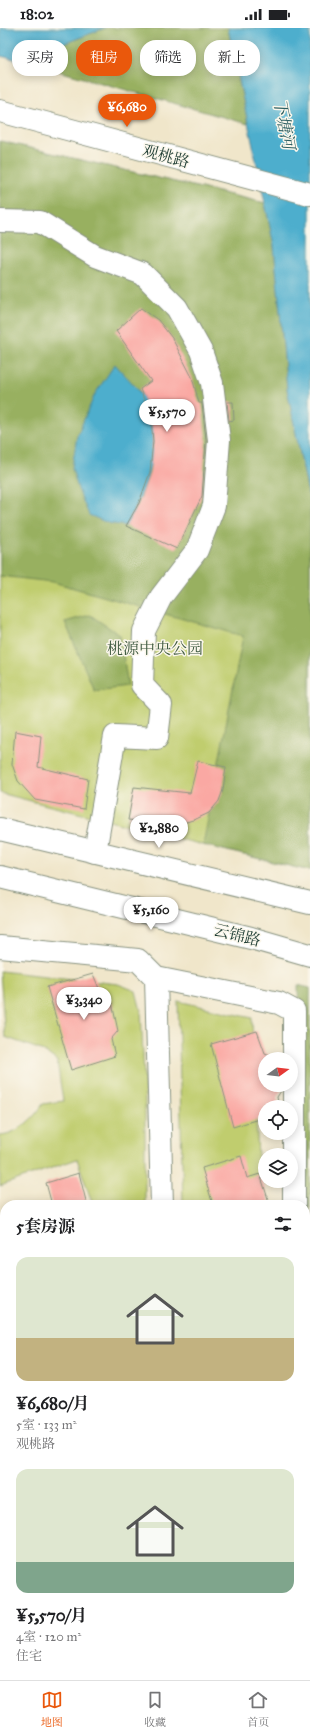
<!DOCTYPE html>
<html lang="zh">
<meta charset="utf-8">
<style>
:root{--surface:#fff;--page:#f2f2f2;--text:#202124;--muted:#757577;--line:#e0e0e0;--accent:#ea580c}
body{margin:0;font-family:"IM FELL Great Primer","Noto Serif SC",serif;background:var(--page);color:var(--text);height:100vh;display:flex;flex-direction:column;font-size:15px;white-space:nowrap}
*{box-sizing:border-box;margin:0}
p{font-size:13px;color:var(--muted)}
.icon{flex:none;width:22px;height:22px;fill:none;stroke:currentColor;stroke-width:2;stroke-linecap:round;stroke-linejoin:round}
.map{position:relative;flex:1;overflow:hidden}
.sheet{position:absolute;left:0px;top:1172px;width:310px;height:480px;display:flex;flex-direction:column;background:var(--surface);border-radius:16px 16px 0 0;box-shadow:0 2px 10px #0003}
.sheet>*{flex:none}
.top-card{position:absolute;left:12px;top:12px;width:286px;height:36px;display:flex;gap:8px}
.needle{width:26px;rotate:75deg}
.controls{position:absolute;left:258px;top:1024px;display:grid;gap:8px}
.controls a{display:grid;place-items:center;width:40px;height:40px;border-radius:50%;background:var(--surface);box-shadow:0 2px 10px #0003;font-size:20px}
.price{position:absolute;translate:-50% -34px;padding:0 9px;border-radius:14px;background:#fff;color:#222;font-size:13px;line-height:26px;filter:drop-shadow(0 1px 2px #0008)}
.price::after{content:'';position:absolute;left:50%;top:24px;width:12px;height:9px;margin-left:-6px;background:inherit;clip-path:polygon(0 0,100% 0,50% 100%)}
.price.selected{background:var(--accent);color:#fff}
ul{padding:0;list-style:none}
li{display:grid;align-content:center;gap:8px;height:212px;padding:0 16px}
li span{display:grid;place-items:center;height:124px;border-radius:12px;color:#555}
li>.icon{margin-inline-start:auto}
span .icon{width:72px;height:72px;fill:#fffc;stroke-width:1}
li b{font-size:17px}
h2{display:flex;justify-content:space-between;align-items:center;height:48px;padding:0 16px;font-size:17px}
.tag{padding:0 14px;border-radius:16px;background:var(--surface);box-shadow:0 2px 10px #0003;font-size:14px;line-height:36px}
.tag.selected{background:var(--accent);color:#fff}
.status{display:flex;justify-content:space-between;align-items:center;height:28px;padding:0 20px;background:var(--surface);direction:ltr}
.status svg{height:11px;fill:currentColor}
.tabs{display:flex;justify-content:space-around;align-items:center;height:56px;border-top:1px solid var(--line);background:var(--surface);font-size:11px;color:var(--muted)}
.tabs a{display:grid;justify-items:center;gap:2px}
.tabs .selected{color:var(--accent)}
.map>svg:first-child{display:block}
</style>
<div class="status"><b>18:02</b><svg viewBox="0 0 49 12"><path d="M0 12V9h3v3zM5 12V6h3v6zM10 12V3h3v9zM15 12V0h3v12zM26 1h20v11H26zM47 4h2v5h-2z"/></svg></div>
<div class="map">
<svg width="310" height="1652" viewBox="0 0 310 1652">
<rect width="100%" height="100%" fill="#fbf7ec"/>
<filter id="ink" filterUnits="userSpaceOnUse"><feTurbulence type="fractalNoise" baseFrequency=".025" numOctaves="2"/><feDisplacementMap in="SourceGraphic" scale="8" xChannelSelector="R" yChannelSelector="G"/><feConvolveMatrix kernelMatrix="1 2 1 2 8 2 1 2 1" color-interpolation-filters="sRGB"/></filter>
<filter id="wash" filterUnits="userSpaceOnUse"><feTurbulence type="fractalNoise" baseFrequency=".012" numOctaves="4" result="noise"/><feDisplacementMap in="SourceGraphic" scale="16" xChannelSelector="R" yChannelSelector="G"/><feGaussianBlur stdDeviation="0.9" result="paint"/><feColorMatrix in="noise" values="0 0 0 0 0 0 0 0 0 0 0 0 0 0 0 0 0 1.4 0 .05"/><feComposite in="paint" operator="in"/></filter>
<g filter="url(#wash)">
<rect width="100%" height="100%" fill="#f0e6ca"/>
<path fill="#c0cd6e" stroke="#708551" d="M0,113L265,175L287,361L310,475V843L203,817L0,765Z
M0,943L118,956L136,963L141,983L145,1072V1177H93L77,1131L0,1158V1107C18,1106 34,1090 43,1076L63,1073L57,1033L44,1023L5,1009Z
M178,973L252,990L260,1177H183Z
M0,1276L5,1277V1467L0,1466Z
M0,1524L5,1525V1561L0,1559Z
M0,1600L5,1602V1647H171L189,1652H0Z"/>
<path fill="#98b061" stroke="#5c764a" d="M105,0H228L248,96L23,33L63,16Z
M0,113L265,175L274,218L287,361L310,475V843L203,817L243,608L53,554L0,548Z
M90,587L120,607L128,658L94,662L65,594Z
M298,957L310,960V1652H301V1647H305V1177H302Z"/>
<path fill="#4eaecd" stroke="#367680" d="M1,0H105L63,16L23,33L0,28V1Z
M228,0H310V475L287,361L274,218Z
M115,336C123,346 139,360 144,371C164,413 147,461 126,498L108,495L89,487L78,461L72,440L77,408L95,366Z"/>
<g id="blocks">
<path fill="#faa8a3" d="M141,280L158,292L172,310L192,349L199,375H202L206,412L202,468L177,521L126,498L139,475L150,444L153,413L151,391L140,361L151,353L116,303Z
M227,374H233L234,392L229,393Z
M15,703L41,708L38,739L88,751L84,781L35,772L18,753L12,736Z
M198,733L226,739L223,762L219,773L209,785L196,791L177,797L128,792L134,759L190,765Z
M93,946L103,970L112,975L118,1003L111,1011L115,1028L71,1042L47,959Z
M257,1003L265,1025L272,1028L273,1031H265V1057H280L281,1063L277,1069L279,1079H265V1089L233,1099L211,1016Z
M241,1128L247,1150L260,1146L269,1174L259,1177H213L202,1140Z
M79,1145L87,1177H52L46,1155Z"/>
</g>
</g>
<g filter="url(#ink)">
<use href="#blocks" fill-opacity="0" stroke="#88927f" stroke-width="1"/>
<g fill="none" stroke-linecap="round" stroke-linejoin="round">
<defs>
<path id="minor" d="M0,83L310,166
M0,193L40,194L95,228L143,246L177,280L201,323L212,355L219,412L214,478L197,522L161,569L144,603L142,657L161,677L157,710L115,708L95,824
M0,919L138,932L156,950L279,975L294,983V1177
M156,950L162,1177
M0,1256L5,1257
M0,1503L5,1504
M0,1579L5,1581
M305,1581L310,1583
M250,1647L268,1652
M115,1652L116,1647"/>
<path id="major" d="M0,801L310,875
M0,849L251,910L310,927"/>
</defs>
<use href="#minor" stroke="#88927f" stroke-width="24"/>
<use href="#major" stroke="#88927f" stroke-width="24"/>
<use href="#minor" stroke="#fff" stroke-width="22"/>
<use href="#major" stroke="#fff" stroke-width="22"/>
</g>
</g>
<g text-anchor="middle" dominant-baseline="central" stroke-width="3" stroke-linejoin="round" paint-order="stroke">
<g font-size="16" fill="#1f3d34" stroke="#fbf7ec">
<text transform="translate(166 128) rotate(15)">观桃路</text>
<text transform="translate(237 907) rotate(14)">云锦路</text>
</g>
<g font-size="16" fill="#3f5a40" stroke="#fbf7ec">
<text x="155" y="620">桃源中央公园</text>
</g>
<g font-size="17" font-style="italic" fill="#2d5f62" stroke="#fbf7ec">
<text transform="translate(284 96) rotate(79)">下塘河</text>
</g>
</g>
</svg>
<div class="controls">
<a><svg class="needle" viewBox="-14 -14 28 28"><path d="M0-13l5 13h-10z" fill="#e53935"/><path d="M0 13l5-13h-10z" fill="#757577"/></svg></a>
<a><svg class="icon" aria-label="locate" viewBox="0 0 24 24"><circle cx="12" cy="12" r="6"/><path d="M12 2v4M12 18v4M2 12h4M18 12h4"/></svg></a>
<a><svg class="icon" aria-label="layers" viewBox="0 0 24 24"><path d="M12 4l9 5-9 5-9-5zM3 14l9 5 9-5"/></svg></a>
</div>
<b class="price selected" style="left:127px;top:100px">¥6,680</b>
<b class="price" style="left:167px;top:405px">¥5,570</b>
<b class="price" style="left:159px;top:821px">¥2,880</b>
<b class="price" style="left:151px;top:903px">¥5,160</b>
<b class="price" style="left:84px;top:993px">¥3,340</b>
<div class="top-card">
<a class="tag">买房</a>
<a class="tag selected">租房</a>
<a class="tag">筛选</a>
<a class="tag">新上</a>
</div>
<section class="sheet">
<h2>5套房源<svg class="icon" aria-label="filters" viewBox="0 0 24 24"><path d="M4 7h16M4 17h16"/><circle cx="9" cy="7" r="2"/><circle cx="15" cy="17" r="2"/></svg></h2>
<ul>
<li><span style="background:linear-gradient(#dfe7d0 65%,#c2b280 0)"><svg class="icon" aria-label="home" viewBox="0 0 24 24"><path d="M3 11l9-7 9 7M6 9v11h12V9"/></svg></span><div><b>¥6,680/月</b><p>5室 · 133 m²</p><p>观桃路</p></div></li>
<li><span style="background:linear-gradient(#dfe7d0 75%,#7fa58c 0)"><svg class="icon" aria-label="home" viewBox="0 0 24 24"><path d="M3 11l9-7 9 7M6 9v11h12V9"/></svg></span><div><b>¥5,570/月</b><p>4室 · 120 m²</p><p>住宅</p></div></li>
</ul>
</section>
</div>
<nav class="tabs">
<a class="selected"><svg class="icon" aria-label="map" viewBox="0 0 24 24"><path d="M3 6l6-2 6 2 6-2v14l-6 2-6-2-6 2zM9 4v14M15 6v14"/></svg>地图</a>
<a><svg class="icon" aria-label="saved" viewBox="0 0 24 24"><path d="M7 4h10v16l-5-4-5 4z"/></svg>收藏</a>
<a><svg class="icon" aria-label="home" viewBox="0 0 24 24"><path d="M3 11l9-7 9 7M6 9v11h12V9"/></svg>首页</a>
</nav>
